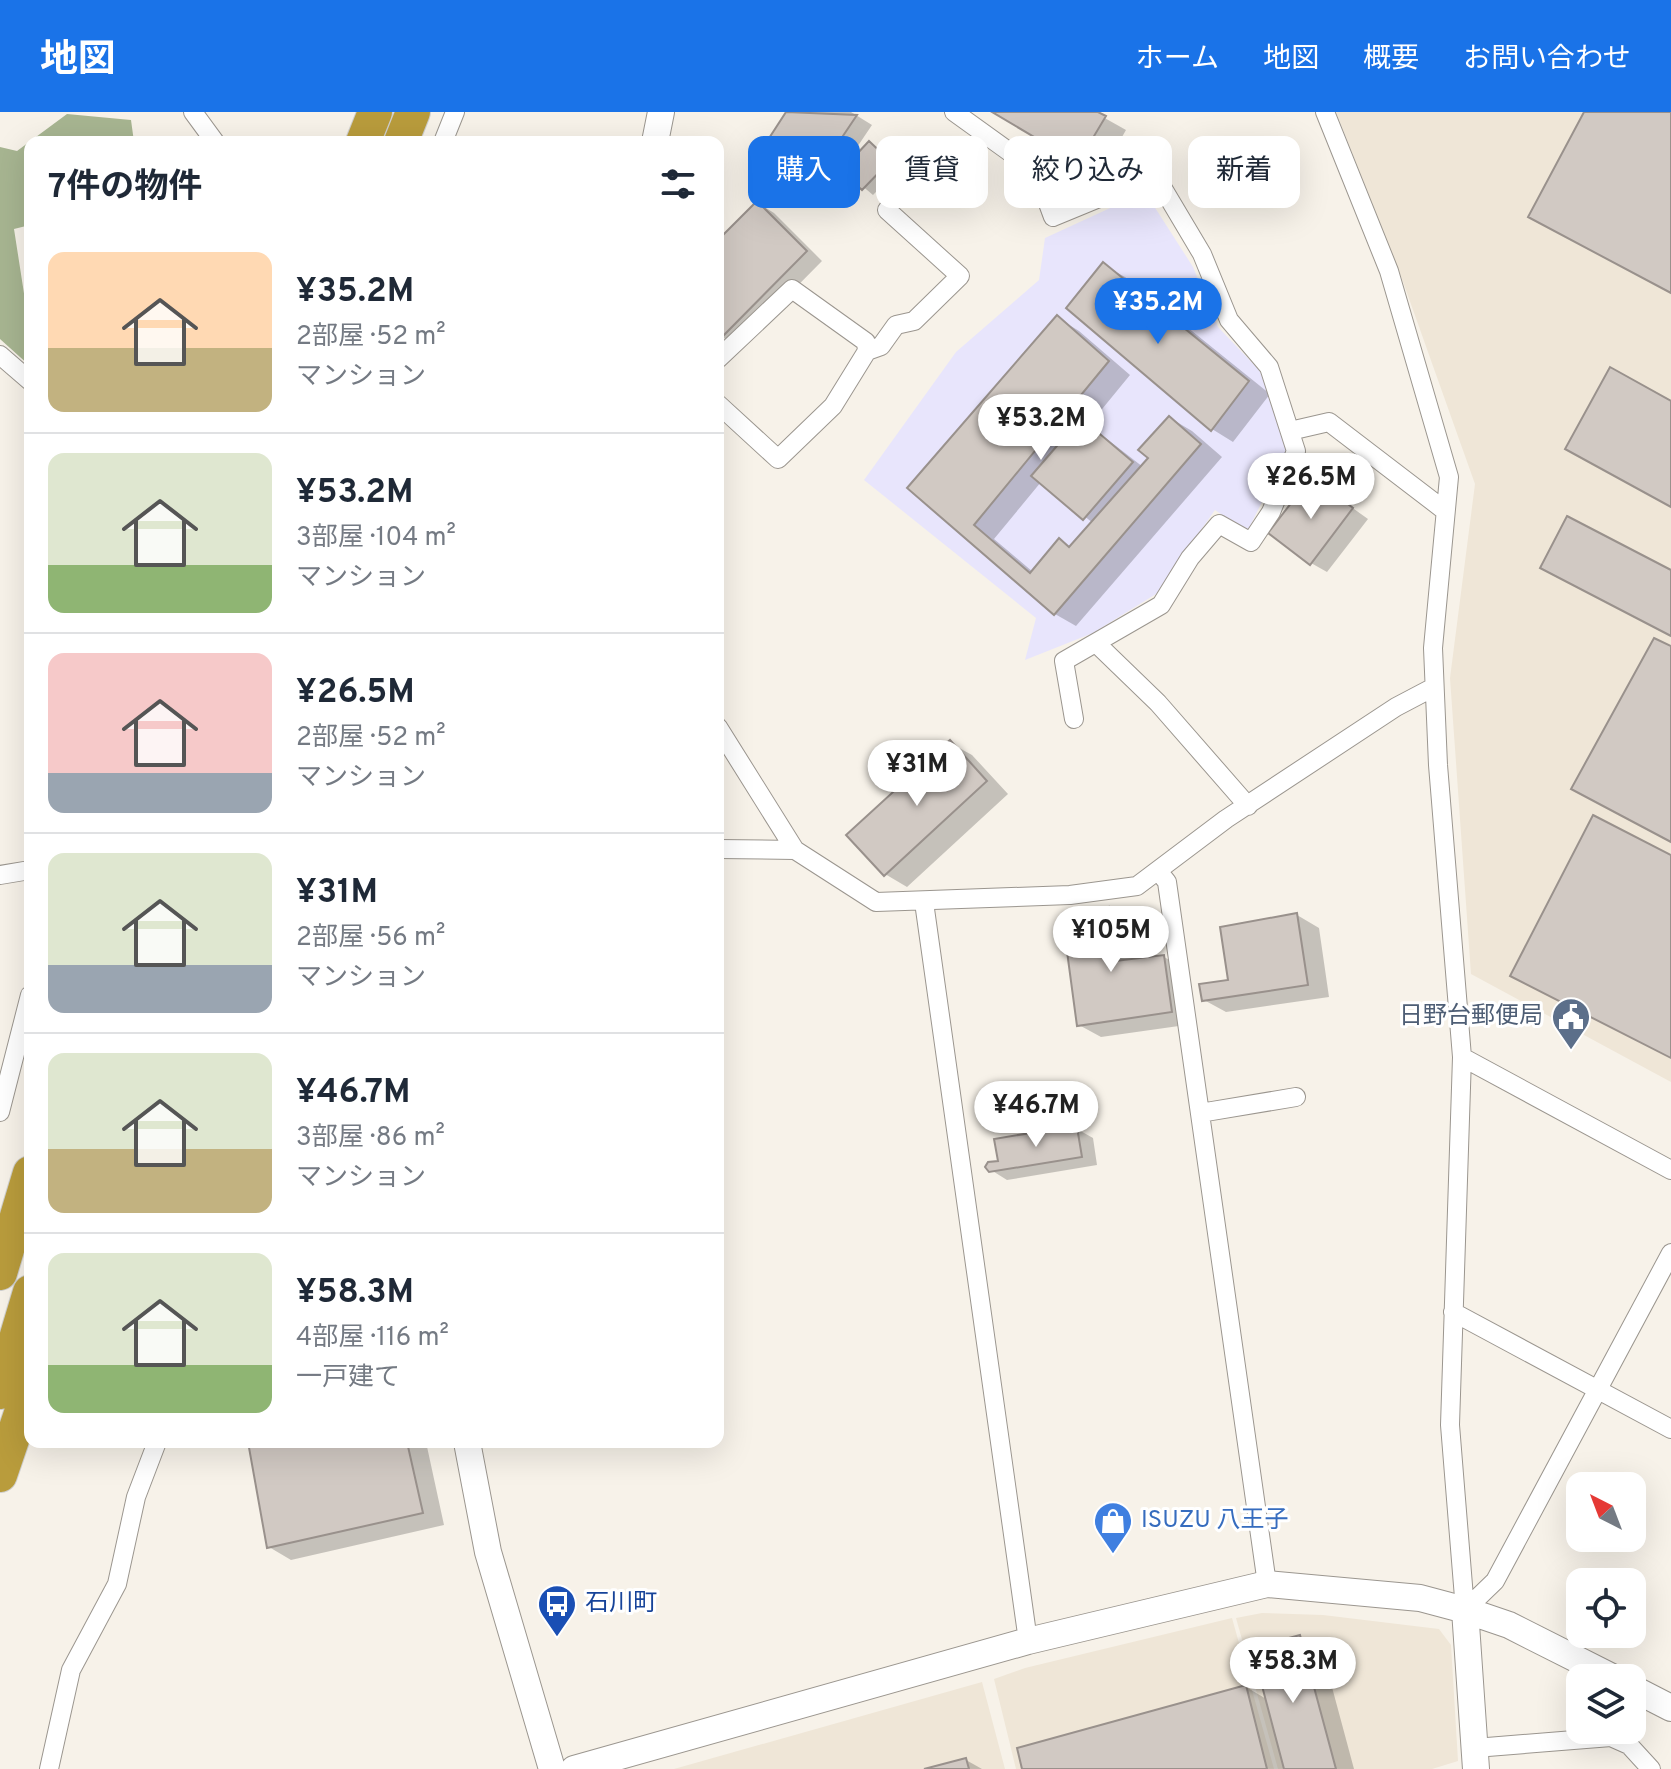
<!DOCTYPE html>
<html lang="ja">
<meta charset="utf-8">
<style>
:root{--surface:#fff;--page:#f6f6f7;--text:#1f2937;--muted:#747a83;--line:#e0e1e3;--accent:#1a73e8}
body{margin:0;font-family:Overpass,"Noto Sans JP",sans-serif;background:var(--page);color:var(--text);height:100vh;display:flex;flex-direction:column;font-size:30px;white-space:nowrap}
*{box-sizing:border-box;margin:0}
p{font-size:26px;color:var(--muted)}
.icon{flex:none;width:44px;height:44px;fill:none;stroke:currentColor;stroke-width:2;stroke-linecap:round;stroke-linejoin:round}
.map{position:relative;flex:1;overflow:hidden}
.side{position:absolute;left:24px;top:24px;width:700px;height:1312px;display:flex;flex-direction:column;background:var(--surface);border-radius:16px;box-shadow:0 8px 32px #0002}
.side>*{flex:none}
.top-card{position:absolute;left:748px;top:24px;width:760px;height:72px;display:flex;gap:16px}
.needle{width:52px;rotate:318deg}
.fabs{position:absolute;left:1566px;top:1360px;display:grid;gap:16px}
.fabs a{display:grid;place-items:center;width:80px;height:80px;border-radius:16px;background:var(--surface);box-shadow:0 8px 32px #0002;font-size:40px}
.price{position:absolute;translate:-50% -68px;padding:0 18px;border-radius:28px;background:#fff;color:#222;font-size:26px;line-height:52px;filter:drop-shadow(0 2px 4px #0008)}
.price::after{content:'';position:absolute;left:50%;top:48px;width:24px;height:18px;margin-left:-12px;background:inherit;clip-path:polygon(0 0,100% 0,50% 100%)}
.price.active{background:var(--accent);color:#fff}
ul{padding:0;list-style:none}
li{display:flex;align-items:center;gap:24px;height:200px;padding:0 24px}
li+li{border-top:2px solid var(--line)}
li span{display:grid;place-items:center;flex:none;width:224px;height:160px;border-radius:16px;color:#555}
li>.icon{margin-inline-start:auto}
span .icon{width:96px;height:96px;fill:#fffc;stroke-width:1}
li b{font-size:34px}
h2{display:flex;justify-content:space-between;align-items:center;height:96px;padding:0 24px;font-size:34px}
.chip{padding:0 28px;border-radius:16px;background:var(--surface);box-shadow:0 8px 32px #0002;font-size:28px;line-height:72px}
.chip.active{background:var(--accent);color:#fff}
header{display:flex;align-items:center;gap:48px;box-sizing:border-box;height:112px;padding:0 40px;background:var(--accent);color:#fff}
header strong{font-size:38px}
nav{display:flex;gap:44px;margin-inline-start:auto;font-size:28px}
.map>svg:first-child{display:block}
</style>
<header>
<strong>地図</strong>
<nav><a>ホーム</a><a>地図</a><a>概要</a><a>お問い合わせ</a></nav>
</header>
<div class="map">
<svg width="1671" height="1657" viewBox="0 0 1671 1657">
<rect width="100%" height="100%" fill="#f7f2e9"/>
<path fill="#efe6d7" d="M1336,0H1671V970L1471,862L1450,566L1475,372L1402,167Z
M1262,1501L1323,1503L1439,1517L1451,1533L1458,1649L1432,1657H1278L1236,1506Z
M1232,1506L1274,1657H1016L994,1567L1025,1556Z
M982,1570L1005,1657H674Z"/>
<path fill="#e8e5fc" d="M1145,80L1193,155L1218,215L1260,259L1288,338L1247,420L1215,398L1156,482L1093,521L1025,548L1036,506L864,368L956,240L1039,168L1045,126Z"/>
<path fill="#a7b591" d="M67,2L131,8L134,30H30V113L14,117L30,220V254L0,227V35L17,39Z"/>
<path fill="#0003" fill-rule="evenodd" d="M789,0H851L872,13L843,56L869,32L899,56L873,83L842,57L831,74L767,33Z
M995,0H1094L1126,18L1101,62Z
M758,91L774,101L822,149L737,235L718,222V131Z
M1103,153L1125,165L1270,282L1233,330L1212,317Z
M1058,206L1079,219L1130,263L1089,313L1143,355L1170,306L1192,319L1222,345L1076,514L1055,502L910,376ZM1041,370L1093,411L1072,436L1060,429L1033,460L994,427Z
M1312,367L1368,407L1327,460L1311,451Z
M950,631L972,643L1008,682L907,775L885,762Z
M1108,797L1130,809L1136,849L1164,845L1186,857L1193,912L1101,925L1079,913Z
M1297,803L1319,816L1329,885L1226,900L1204,888L1230,870Z
M1077,1017L1093,1026L1097,1053L1007,1068L991,1058Z
M250,1330H426L444,1413L291,1448L269,1435Z
M1300,1525L1322,1538L1354,1657H1024L1246,1575L1268,1588Z
M966,1648L982,1657H931Z"/>
<path fill="#d1c9c3" stroke="#99918c" stroke-width="2" d="M786,0L857,3L814,67L764,34Z
M992,0H1098L1106,4L1078,51Z
M1584,0H1671V181L1528,105Z
M869,29L890,49L862,78L841,59Z
M757,89L807,139L720,227L718,128Z
M1103,150L1249,269L1211,319L1066,196Z
M1057,203L1109,249L974,413L1030,461L1059,426L1069,435L1148,346L1138,338L1169,304L1201,332L1054,503L907,376Z
M1610,255L1671,289V395L1565,337Z
M1081,306L1133,350L1083,408L1031,364Z
M1312,364L1353,396L1310,453L1268,421Z
M1567,404L1671,458V524L1540,456Z
M1654,526L1671,534V730L1571,677Z
M950,628L987,669L884,764L846,723Z
M1593,703L1671,743V946L1510,864Z
M1109,795L1116,849L1164,843L1172,900L1077,914L1062,802Z
M1297,801L1308,873L1202,889L1199,872L1228,868L1220,815Z
M1073,1014L1077,1015L1082,1045L989,1060L985,1055L988,1050L998,1049L994,1027Z
M248,1330H407L423,1401L267,1436Z
M1300,1523L1336,1657H1284L1252,1536Z
M1246,1573L1267,1657H1022L1017,1636Z
M966,1646L969,1657H924Z"/>
<g fill="none" stroke-linecap="round" stroke-linejoin="round">
<defs>
<path id="street" d="M193,0L215,30
M954,0L1036,59L1053,105L1155,63L1202,142L1229,208L1269,255L1296,339L1271,400L1251,430L1219,412L1190,446L1161,493L1064,549L1074,607
M1325,0L1389,159L1449,365L1433,536L1438,653L1462,945L1450,1313L1465,1498
M443,30L455,0
M867,239L881,234L896,213L914,209L960,164L887,98
M0,243L30,269
M718,247L792,177L866,230L867,239L833,294L778,347L718,292
M1290,319L1329,310L1444,398
M1097,532L1158,591L1248,694
M718,615L795,738L876,790L1070,783L1137,774L1226,707L1396,595L1434,575
M718,737L795,738
M1159,760L1167,770L1267,1472
M0,763L30,758
M924,790L1028,1529
M1462,945L1671,1058
M0,1000L30,883
M1200,1001L1296,985
M1453,1200L1671,1317
M1465,1498L1495,1469L1671,1141
M1475,1636L1611,1625L1629,1633L1651,1657
M49,1657L71,1558L117,1472L136,1385L157,1330"/>
<path id="secondary" d="M655,30L661,0
M467,1330L488,1440L552,1657
M1465,1498L1476,1657
M1632,1576L1671,1596
M574,1657L1028,1529L1267,1472L1420,1486L1465,1498L1509,1513L1614,1566"/>
<path id="highway" d="M363,30L375,0
M401,30L413,0
M0,1161L30,1061
M0,1280L30,1180
M0,1363L30,1275"/>
</defs>
<use href="#street" stroke="#9b968f" stroke-width="20"/>
<use href="#secondary" stroke="#9b968f" stroke-width="28"/>
<use href="#highway" stroke="#cfcfce" stroke-width="36"/>
<use href="#street" stroke="#fff" stroke-width="18"/>
<use href="#secondary" stroke="#fff" stroke-width="26"/>
<use href="#highway" stroke="#b99c3c" stroke-width="34"/>
</g>
<defs>
<symbol id="civic-pin" viewBox="-11 -11 22 30"><path d="M0 17L-7.5 6A9.5 9.5 0 1 1 7.5 6Z" fill="#5c6f8a" stroke="#fff"/><path d="M-.6-6.5H3V-4.5H.6V-3L4-1V1h2V6H-6V1h2V-1L-.6-3ZM-1.2 2.5V6h2.4V2.5Z" fill="#fff"/></symbol>
<symbol id="shop-pin" viewBox="-11 -11 22 30"><path d="M0 17L-7.5 6A9.5 9.5 0 1 1 7.5 6Z" fill="#3f7fe0" stroke="#fff"/><path d="M-5-2.5h2.3a2.7 3.5 0 0 1 5.4 0H5L5.5 6h-11ZM-1.5-2.5h3a1.5 2.3 0 0 0-3 0Z" fill="#fff"/></symbol>
<symbol id="bus-pin" viewBox="-11 -11 22 30"><path d="M0 17L-7.5 6A9.5 9.5 0 1 1 7.5 6Z" fill="#1a4fb4" stroke="#fff"/><path d="M-5-6H5V4H4V6H2V4H-2V6H-4V4H-5ZM-3.5-4V0h7V-4ZM-3.5 1.2v1.5H-2V1.2ZM2 1.2v1.5H3.5V1.2Z" fill="#fff"/></symbol>
</defs>
<g fill-rule="evenodd">
<use href="#civic-pin" x="1549" y="883" width="44" height="60"/>
<use href="#shop-pin" x="1091" y="1387" width="44" height="60"/>
<use href="#bus-pin" x="535" y="1470" width="44" height="60"/>
</g>
<g text-anchor="middle" dominant-baseline="central" stroke-width="6" stroke-linejoin="round" paint-order="stroke">
<g font-size="24" fill="#4e5e75" stroke="#fff" text-anchor="end">
<text x="1543" y="905">日野台郵便局</text>
</g>
<g font-size="24" fill="#366cbe" stroke="#fff" text-anchor="start">
<text x="1141" y="1409">ISUZU 八王子</text>
</g>
<g font-size="24" fill="#164399" stroke="#fff" text-anchor="start">
<text x="585" y="1492">石川町</text>
</g>
</g>
</svg>
<div class="fabs">
<a><svg class="needle" viewBox="-14 -14 28 28"><path d="M0-13l5 13h-10z" fill="#e53935"/><path d="M0 13l5-13h-10z" fill="#747a83"/></svg></a>
<a><svg class="icon" aria-label="locate" viewBox="0 0 24 24"><circle cx="12" cy="12" r="6"/><path d="M12 2v4M12 18v4M2 12h4M18 12h4"/></svg></a>
<a><svg class="icon" aria-label="layers" viewBox="0 0 24 24"><path d="M12 4l9 5-9 5-9-5zM3 14l9 5 9-5"/></svg></a>
</div>
<b class="price active" style="left:1158px;top:234px">¥35.2M</b>
<b class="price" style="left:1041px;top:350px">¥53.2M</b>
<b class="price" style="left:1311px;top:409px">¥26.5M</b>
<b class="price" style="left:917px;top:696px">¥31M</b>
<b class="price" style="left:1111px;top:862px">¥105M</b>
<b class="price" style="left:1036px;top:1037px">¥46.7M</b>
<b class="price" style="left:1293px;top:1593px">¥58.3M</b>
<div class="top-card">
<a class="chip active">購入</a>
<a class="chip">賃貸</a>
<a class="chip">絞り込み</a>
<a class="chip">新着</a>
</div>
<section class="side">
<h2>7件の物件<svg class="icon" aria-label="filters" viewBox="0 0 24 24"><path d="M4 7h16M4 17h16"/><circle cx="9" cy="7" r="2"/><circle cx="15" cy="17" r="2"/></svg></h2>
<ul>
<li><span style="background:linear-gradient(#ffd9b3 60%,#c2b280 0)"><svg class="icon" aria-label="home" viewBox="0 0 24 24"><path d="M3 11l9-7 9 7M6 9v11h12V9"/></svg></span><div><b>¥35.2M</b><p>2部屋 · 52 m²</p><p>マンション</p></div></li>
<li><span style="background:linear-gradient(#dfe7d0 70%,#8fb573 0)"><svg class="icon" aria-label="home" viewBox="0 0 24 24"><path d="M3 11l9-7 9 7M6 9v11h12V9"/></svg></span><div><b>¥53.2M</b><p>3部屋 · 104 m²</p><p>マンション</p></div></li>
<li><span style="background:linear-gradient(#f6c9c9 75%,#9aa5b1 0)"><svg class="icon" aria-label="home" viewBox="0 0 24 24"><path d="M3 11l9-7 9 7M6 9v11h12V9"/></svg></span><div><b>¥26.5M</b><p>2部屋 · 52 m²</p><p>マンション</p></div></li>
<li><span style="background:linear-gradient(#dfe7d0 70%,#9aa5b1 0)"><svg class="icon" aria-label="home" viewBox="0 0 24 24"><path d="M3 11l9-7 9 7M6 9v11h12V9"/></svg></span><div><b>¥31M</b><p>2部屋 · 56 m²</p><p>マンション</p></div></li>
<li><span style="background:linear-gradient(#dfe7d0 60%,#c2b280 0)"><svg class="icon" aria-label="home" viewBox="0 0 24 24"><path d="M3 11l9-7 9 7M6 9v11h12V9"/></svg></span><div><b>¥46.7M</b><p>3部屋 · 86 m²</p><p>マンション</p></div></li>
<li><span style="background:linear-gradient(#dfe7d0 70%,#8fb573 0)"><svg class="icon" aria-label="home" viewBox="0 0 24 24"><path d="M3 11l9-7 9 7M6 9v11h12V9"/></svg></span><div><b>¥58.3M</b><p>4部屋 · 116 m²</p><p>一戸建て</p></div></li>
</ul>
</section>
</div>
